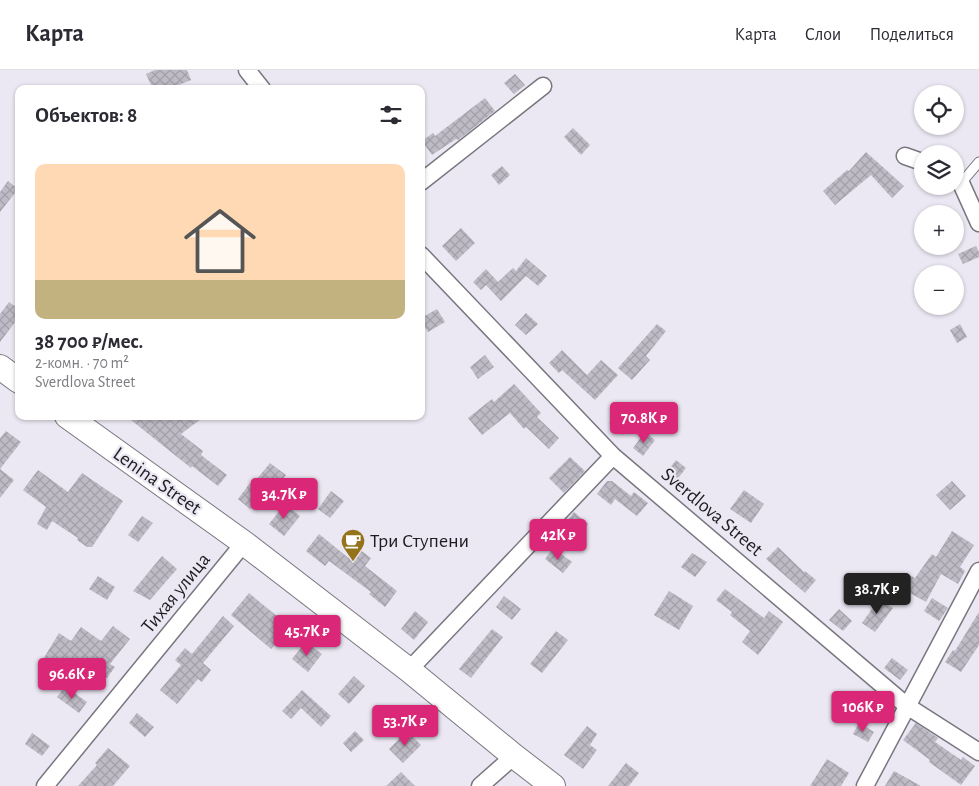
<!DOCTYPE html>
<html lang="ru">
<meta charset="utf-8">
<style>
:root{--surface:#fff;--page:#f7f7f7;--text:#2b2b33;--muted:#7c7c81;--line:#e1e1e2;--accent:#db2777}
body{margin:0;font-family:"Alegreya Sans",sans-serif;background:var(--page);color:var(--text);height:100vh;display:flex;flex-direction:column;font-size:19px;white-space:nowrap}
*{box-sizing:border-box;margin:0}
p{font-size:16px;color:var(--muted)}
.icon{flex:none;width:28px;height:28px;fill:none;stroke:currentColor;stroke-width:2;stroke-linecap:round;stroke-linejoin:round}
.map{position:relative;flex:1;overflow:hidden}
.panel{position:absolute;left:15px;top:15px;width:410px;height:335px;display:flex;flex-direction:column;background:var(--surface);border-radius:10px;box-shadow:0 1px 4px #0004}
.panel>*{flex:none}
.controls{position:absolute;left:914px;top:15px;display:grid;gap:10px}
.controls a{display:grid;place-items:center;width:50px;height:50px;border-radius:50%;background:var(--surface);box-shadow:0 1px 4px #0004;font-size:25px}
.price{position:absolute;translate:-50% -42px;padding:0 11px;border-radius:5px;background:var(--accent);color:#fff;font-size:16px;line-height:32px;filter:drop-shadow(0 1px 2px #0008)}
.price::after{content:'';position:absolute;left:50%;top:30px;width:15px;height:11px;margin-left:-8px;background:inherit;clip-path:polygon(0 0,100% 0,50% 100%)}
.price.active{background:#222;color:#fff}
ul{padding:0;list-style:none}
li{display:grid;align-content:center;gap:10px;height:265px;padding:0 20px}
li+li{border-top:1px solid var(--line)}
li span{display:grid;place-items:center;height:155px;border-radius:10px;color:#555}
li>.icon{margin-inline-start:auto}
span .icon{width:90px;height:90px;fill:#fffc;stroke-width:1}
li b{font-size:21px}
h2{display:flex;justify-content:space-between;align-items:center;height:60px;padding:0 20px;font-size:21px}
header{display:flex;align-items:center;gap:30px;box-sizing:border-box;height:70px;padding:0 25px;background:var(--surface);border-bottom:1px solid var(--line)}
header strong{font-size:24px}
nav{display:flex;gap:28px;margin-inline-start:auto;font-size:18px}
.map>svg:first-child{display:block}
</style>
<header>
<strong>Карта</strong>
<nav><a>Карта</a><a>Слои</a><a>Поделиться</a></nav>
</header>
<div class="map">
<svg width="979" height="716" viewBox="0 0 979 716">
<defs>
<pattern id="building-cross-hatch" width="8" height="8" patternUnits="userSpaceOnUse" patternTransform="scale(1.25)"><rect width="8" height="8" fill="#bebbc6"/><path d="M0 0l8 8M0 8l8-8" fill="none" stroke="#a3a0aa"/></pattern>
</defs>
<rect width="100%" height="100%" fill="#ebe8f3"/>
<path fill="url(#building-cross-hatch)" d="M155,0H187L191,10L169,19H153L146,4Z
M515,4L525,15L514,24L504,13Z
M485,28L495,41L458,70L456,69L432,85L422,71L433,63L435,66Z
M573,58L590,75L581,85L564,67Z
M866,82L904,116L892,128L871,105L835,135L823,121L847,100L849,101Z
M502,96L510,105L499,115L491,105Z
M8,111L18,119L0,142V122Z
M461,158L475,173L456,191L442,176Z
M976,176L979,182V187L963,194L958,184Z
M526,188L547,206L538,216L526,206L501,231L486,215L481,220L473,212L486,199L498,212L513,198L516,201Z
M9,232L19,239V247L0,272V244Z
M437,239L445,252L428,262L421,251V248Z
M526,243L538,254L526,265L515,255Z
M657,254L666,261L646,286L650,290L632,310L618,298Z
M960,254L967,267L957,273L950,260Z
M562,280L587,305L601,290L618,305L595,330L562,300L559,303L549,293Z
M485,285L494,297L478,309L470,297Z
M514,314L541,343L537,347L559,368L549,379L526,357L524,359L510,343L482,365L468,348L492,329L494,332Z
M624,336L637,347L633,352L634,353L622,365L609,353Z
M126,346H205L181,364L203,381L201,385L227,405L218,416L192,396L191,398Z
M6,361L21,372L0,399L14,410L0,428V368Z
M645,362L655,370L643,386L633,378Z
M570,387L585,401L564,423L549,408Z
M676,390L686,398L676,411L666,403Z
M270,393L286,405L278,415L273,411L250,439L238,429L250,413L252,415Z
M38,400L68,422L82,403L123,431L92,477H87L77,470L78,468L52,451L47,460L37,454L46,437L23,420Z
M607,411H612L631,426L634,422L648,433L637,446L615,429L611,435L597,424Z
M952,411L966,426L950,440L936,425Z
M744,420L764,434L751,453L730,439Z
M331,421L344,431L330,448L318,439Z
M285,434L300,446L284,466L269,454Z
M574,442L588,454L581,464L566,452Z
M142,446L153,453L138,472L128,465Z
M952,461L974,475L960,497L965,501L958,514L941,504L926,532L901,518L909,505L915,508L932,484L936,487Z
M319,464L351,490L359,479L371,488L365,496L397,521L385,537L369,524L371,522L329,491L325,496L306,481Z
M778,477L804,502L805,501L816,510L805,523L766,489Z
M553,478L572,492L563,503L545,489Z
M692,483L707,492L695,507L681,497Z
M162,486L177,499L150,530L133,521Z
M98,506L115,517L107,530L89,519Z
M725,519L764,548L769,541L783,552L758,585L742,572L750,561L730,545L732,542L716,530Z
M669,521L693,536L679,560L654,545Z
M249,523L290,557L271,579L231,545Z
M504,526L521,539L512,550L496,537Z
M932,528L948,538L939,551L924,541Z
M879,529L893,538L875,562L862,553Z
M839,539L852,551L843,561L829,550Z
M415,541L428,552L414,570L401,559Z
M979,542V575L961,602L945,592L953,580L955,581Z
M223,546L234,556L203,593L211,600L202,612L198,609L177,634L160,620L181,595L175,590L185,578L192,584Z
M113,556L130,569L110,594L115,597L107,608L81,589L69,608L42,591L59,563L71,571L81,557L101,571Z
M492,559L503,567L471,608L459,599Z
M556,561L568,570L542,603L530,594Z
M306,572L322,584L308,602L292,589Z
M892,588L908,600L900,610L884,598Z
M354,606L365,616L349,634L338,624Z
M65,616L87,632L79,643L57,627Z
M302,620L331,646L321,657L301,638L291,649L282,641Z
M137,643L154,657L145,667L129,653Z
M859,653L874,662L868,672L853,664Z
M916,653L938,668L935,672L961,690L963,687L975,696L961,715L929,692L930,690L903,670Z
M587,656L597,664L590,675L597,680L583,699L564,685Z
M355,661L364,670L351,682L343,673Z
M407,661L421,675L403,693L389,679Z
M32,663L50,676L42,686L25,674Z
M108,678L130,696L113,716H78L97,695L95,693Z
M827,689L849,703L841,716H810Z
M626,693L639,703L629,716H608Z
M894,701L921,716H885Z
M401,702L415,716H386Z"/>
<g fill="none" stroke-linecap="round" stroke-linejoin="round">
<defs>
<path id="lane" d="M961,113L979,92"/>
<path id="street" d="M247,0L262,19
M905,86L922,92
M955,109L961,113L979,153
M421,112L543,16
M421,185L613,386L907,636L979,682
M409,600L613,386
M45,716L244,473
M480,716L514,686
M865,716L979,501"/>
<path id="secondary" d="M0,297L19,311
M67,346L244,473L409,600L514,686L553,716"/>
</defs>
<use href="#lane" stroke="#78767f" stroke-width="11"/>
<use href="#street" stroke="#78767f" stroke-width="19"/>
<use href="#secondary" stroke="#78767f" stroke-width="26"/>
<use href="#lane" stroke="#fff" stroke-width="9"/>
<use href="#street" stroke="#fff" stroke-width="16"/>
<use href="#secondary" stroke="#fff" stroke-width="24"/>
</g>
<defs>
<symbol id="cafe-pin" viewBox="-11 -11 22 30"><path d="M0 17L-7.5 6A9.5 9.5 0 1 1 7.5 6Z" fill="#95731b" stroke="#ebe8f3"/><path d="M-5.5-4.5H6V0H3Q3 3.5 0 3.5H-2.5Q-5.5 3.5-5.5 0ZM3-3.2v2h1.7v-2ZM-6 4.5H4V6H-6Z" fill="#fff"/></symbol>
</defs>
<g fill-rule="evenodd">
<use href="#cafe-pin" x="339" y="457" width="28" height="38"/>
</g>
<g text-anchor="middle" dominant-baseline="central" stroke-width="4.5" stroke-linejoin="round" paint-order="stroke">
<g font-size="20" fill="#1e1d21" stroke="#ebe8f3">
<text transform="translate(157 411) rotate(35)">Lenina Street</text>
<text transform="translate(712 442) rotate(40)">Sverdlova Street</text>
<text transform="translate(176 523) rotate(-51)">Тихая улица</text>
</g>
<g font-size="20" fill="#1e1d21" stroke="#ebe8f3" text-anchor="start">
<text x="370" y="471">Три Ступени</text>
</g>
</g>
</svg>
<div class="controls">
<a><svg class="icon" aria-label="locate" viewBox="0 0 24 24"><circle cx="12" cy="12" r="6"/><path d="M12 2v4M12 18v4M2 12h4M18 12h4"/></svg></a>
<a><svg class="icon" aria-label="layers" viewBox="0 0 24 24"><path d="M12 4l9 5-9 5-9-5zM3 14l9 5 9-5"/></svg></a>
<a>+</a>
<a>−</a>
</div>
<b class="price" style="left:644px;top:374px">70.8K ₽</b>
<b class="price" style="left:284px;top:450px">34.7K ₽</b>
<b class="price" style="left:558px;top:491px">42K ₽</b>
<b class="price active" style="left:877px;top:545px">38.7K ₽</b>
<b class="price" style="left:307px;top:587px">45.7K ₽</b>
<b class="price" style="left:72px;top:630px">96.6K ₽</b>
<b class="price" style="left:863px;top:663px">106K ₽</b>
<b class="price" style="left:405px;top:677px">53.7K ₽</b>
<section class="panel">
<h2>Объектов: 8<svg class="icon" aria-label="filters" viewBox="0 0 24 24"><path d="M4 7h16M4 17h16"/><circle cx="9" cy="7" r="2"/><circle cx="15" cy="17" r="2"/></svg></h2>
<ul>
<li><span style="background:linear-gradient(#ffd9b3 75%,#c2b280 0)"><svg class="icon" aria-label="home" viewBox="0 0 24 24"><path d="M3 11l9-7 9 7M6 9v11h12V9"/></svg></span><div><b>38 700 ₽/мес.</b><p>2-комн. · 70 m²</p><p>Sverdlova Street</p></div></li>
</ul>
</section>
</div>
